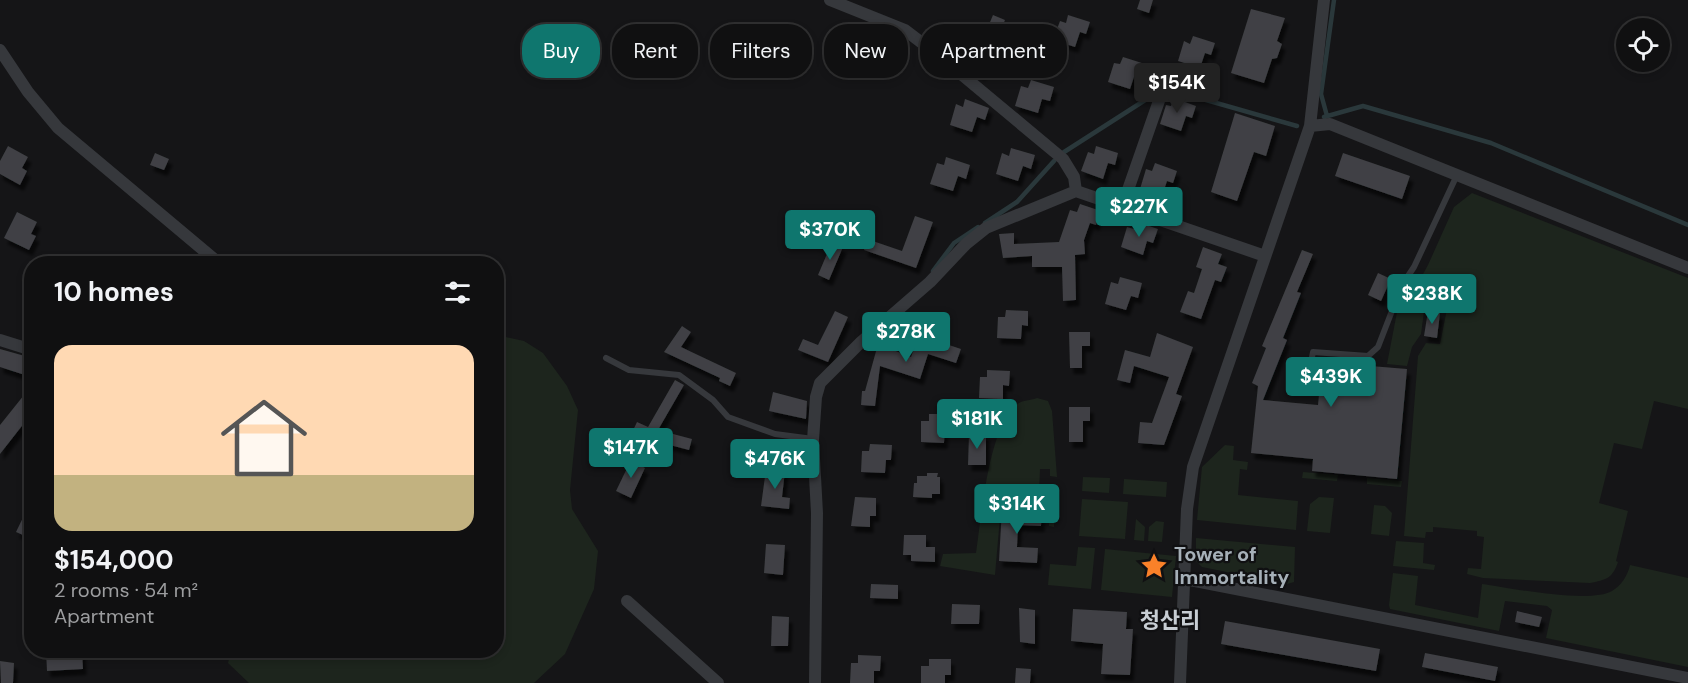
<!DOCTYPE html>
<meta charset="utf-8">
<style>
:root{--surface:#101011;--page:#19191a;--text:#f1f3f6;--muted:#9c9d9f;--line:#303031;--accent:#0f766e}
body{margin:0;font-family:"DM Sans","Noto Sans KR",sans-serif;background:var(--page);color:var(--text);height:100vh;display:flex;flex-direction:column;font-size:22px;white-space:nowrap}
*{box-sizing:border-box;margin:0}
p{font-size:20px;color:var(--muted)}
.icon{flex:none;width:33px;height:33px;fill:none;stroke:currentColor;stroke-width:2;stroke-linecap:round;stroke-linejoin:round}
.map{position:relative;flex:1;overflow:hidden}
.drawer{position:absolute;left:24px;top:256px;width:480px;height:402px;display:flex;flex-direction:column;background:var(--surface);border-radius:24px;box-shadow:0 3px 9px #0003,0 0 0 2px var(--line)}
.drawer>*{flex:none}
.top-card{position:absolute;left:522px;top:24px;width:570px;height:54px;display:flex;gap:12px}
.fabs{position:absolute;left:1616px;top:18px;display:grid;gap:12px}
.fabs a{display:grid;place-items:center;width:54px;height:54px;border-radius:50%;background:var(--surface);box-shadow:0 3px 9px #0003,0 0 0 2px var(--line);font-size:30px}
.price{position:absolute;translate:-50% -51px;padding:0 14px;border-radius:6px;background:var(--accent);color:#fff;font-size:20px;line-height:39px;filter:drop-shadow(0 2px 3px #0008)}
.price::after{content:'';position:absolute;left:50%;top:36px;width:18px;height:14px;margin-left:-9px;background:inherit;clip-path:polygon(0 0,100% 0,50% 100%)}
.price.active{background:#222;color:#fff}
ul{padding:0;list-style:none}
li{display:grid;align-content:center;gap:12px;height:318px;padding:0 30px}
li span{display:grid;place-items:center;height:186px;border-radius:18px;color:#555}
li>.icon{margin-inline-start:auto}
span .icon{width:108px;height:108px;fill:#fffc;stroke-width:1}
li b{font-size:26px}
h2{display:flex;justify-content:space-between;align-items:center;height:72px;padding:0 30px;font-size:26px}
.pill{padding:0 21px;border-radius:24px;background:var(--surface);box-shadow:0 3px 9px #0003,0 0 0 2px var(--line);font-size:21px;line-height:54px}
.pill.active{background:var(--accent);color:#fff}
.map>svg:first-child{display:block}
</style>
<div class="map">
<svg width="1688" height="683" viewBox="0 0 1688 683">
<defs>
<filter id="shadow"><feDropShadow dx="3.5" dy="6" stdDeviation="1.5" flood-color="#0009"/></filter>
</defs>
<rect width="100%" height="100%" fill="#151517"/>
<path fill="#1d251d" d="M1472,193L1688,278V409L1654,401L1642,449L1614,443L1599,503L1628,511L1616,561L1618,562C1613,578 1606,580 1590,583L1483,578L1467,574L1468,568L1481,569L1484,537L1477,536V531L1433,527V532H1426L1425,538L1404,536L1418,356L1426,343L1440,344L1447,309L1425,304L1421,334L1412,347L1407,366L1387,364L1398,307L1413,292L1428,265L1454,207Z
M497,335L524,341L543,353L567,386L578,410L570,490L572,509L598,551L594,589L565,654L534,683H249L228,663L231,651H496Z
M1037,398L1048,401L1052,411L1057,477L1050,476V469H1040L1039,495L1049,496L1050,490H1056L1054,527L1049,526V517H1043L1044,508L1001,506L995,575L940,566L943,554L976,553C981,520 989,420 1019,403C1024,400 1032,400 1037,398Z
M1225,445L1234,446L1233,460L1248,462L1247,470L1240,469L1238,495L1298,501L1296,530L1197,520L1202,467Z
M1303,472L1338,475L1337,481L1302,478Z
M1083,477L1110,478L1109,493L1082,491Z
M1367,478L1402,481L1401,487L1367,484Z
M1124,479L1167,482L1166,497L1123,494Z
M1319,497L1334,498L1330,533L1307,531L1310,504Z
M1082,499L1128,502L1125,539L1079,536Z
M1374,505L1385,506L1392,513L1389,536L1371,534Z
M1136,519L1145,527L1144,541L1134,540Z
M1156,521L1164,522L1162,542L1148,541L1149,527Z
M1196,538L1295,547L1294,582L1287,584L1202,567L1196,561Z
M1396,541L1424,543L1423,563L1435,565L1434,570L1393,566Z
M1078,547L1095,548L1091,589L1048,585L1050,564L1076,566Z
M1105,549L1176,556L1172,597L1101,590Z
M1630,565L1688,578V667L1546,638L1552,610L1547,606L1505,601L1499,631L1390,609L1389,605L1393,573L1418,576L1415,605L1478,618L1482,584C1510,588 1590,604 1612,591C1621,586 1628,575 1630,565Z"/>
<g fill="none" stroke-linecap="round" stroke-linejoin="round">
<path stroke="#2a383b" stroke-width="4.5" d="M1327,116L1321,94L1334,0
M1324,117L1363,106L1491,143L1688,225
M1061,154L1164,88L1297,126
M985,223L1017,202L1054,161
M933,271L954,243L978,227"/>
</g>
<path fill="#3f4044" filter="url(#shadow)" d="M1140,0H1153L1149,13L1137,9Z
M1251,9L1285,18L1277,41L1282,44L1277,58L1272,59L1264,83L1231,73Z
M993,15L1005,20L982,75L970,70Z
M1068,15L1090,22L1086,34L1080,32L1075,47L1053,40L1060,21L1066,23Z
M1193,36L1215,43L1211,55L1205,53L1200,68L1178,61L1184,41L1190,44Z
M1123,57L1145,64L1141,76L1135,74L1130,89L1108,82L1114,63L1120,64Z
M1031,80L1054,87L1050,101L1042,99L1038,113L1015,106L1021,86L1028,88Z
M1174,98L1196,106L1192,118L1186,116L1181,131L1160,124L1166,105L1171,106Z
M965,99L989,108L985,120L977,117L972,132L950,125L956,104L963,107Z
M1235,113L1275,126L1266,156L1254,152L1237,201L1211,192Z
M8,146L28,157L22,168L27,171L20,185L0,174V161Z
M1096,146L1118,153L1115,165L1108,163L1103,179L1081,171L1088,152L1094,154Z
M1011,148L1035,155L1031,169L1023,166L1018,181L996,174L1002,153L1009,156Z
M155,153L169,159L164,170L150,165Z
M1343,153L1410,176L1402,199L1335,176Z
M946,157L970,165L966,179L958,176L953,191L930,184L937,163L944,165Z
M1155,163L1177,171L1173,183L1167,181L1162,196L1140,189L1146,169L1152,171Z
M1080,204L1101,211L1096,225L1090,223L1084,240L1085,254L1075,255L1076,300L1063,301L1062,267H1032V256L1003,258L999,234L1014,233V244L1059,242L1070,210L1077,212Z
M17,212L37,222L31,234L36,236L29,250L4,238Z
M915,216L933,222L916,268L864,250L867,239L902,251Z
M1137,222L1158,229L1153,243L1147,241L1143,255L1121,247L1127,227L1134,229Z
M832,242L843,247L829,280L818,275Z
M1203,247L1222,254L1218,264L1227,267L1221,282L1215,280L1201,319L1180,312L1188,291L1194,293L1202,269L1196,267Z
M1302,250L1313,254L1297,292L1301,293L1283,338L1287,340L1263,400L1318,405L1322,362L1407,369L1397,479L1312,471L1313,459L1251,453L1258,386L1252,383L1266,348L1262,346Z
M1378,273L1391,279L1381,301L1368,295Z
M1120,277L1142,283L1138,298L1131,296L1126,310L1105,304L1111,282L1118,284Z
M1006,310L1028,311V326L1022,325L1021,339L997,338L998,317H1005Z
M835,311L848,317L828,362L798,350L803,339L818,345Z
M1428,311L1440,313L1437,338L1424,336Z
M682,326L691,332L681,347L736,373L730,386L719,381L720,378L664,352Z
M1069,332H1090V346H1082V368H1070Z
M1157,333L1193,347L1176,394L1182,396L1164,445L1138,443L1140,422L1152,423L1169,377L1134,366L1130,383L1117,380L1125,350L1150,357Z
M919,335L961,349L956,363L928,354L920,379L880,366L875,406L861,405L862,391H865L878,344L911,357Z
M0,349L32,358L28,376L0,367Z
M987,370L1010,371L1009,386L1003,385V399L979,398L980,377H987Z
M675,380L684,385L658,430L692,439L689,450L643,438L639,446L628,441L637,422L648,427Z
M32,385V413L0,454V425Z
M773,392L807,401L806,419L769,411Z
M1069,407H1090V421H1083V442H1069Z
M929,414H951V429H945L944,443L921,442V421H929Z
M969,434H986V465H968Z
M870,444L892,445L891,460H886L885,473L861,472L862,451H869Z
M631,460L645,468L631,498L616,491Z
M766,469L785,471L782,497L790,498L789,509L761,506Z
M927,473H938L937,477H940V494H932V498L913,497L914,483H917V476H927Z
M855,497L876,498V516H870V527L851,526Z
M32,499V539L16,532Z
M1002,508L1042,510L1041,526L1018,525L1017,547L1038,548L1037,563L999,561Z
M904,535H926V547H935V562L911,561V555H903Z
M766,544L785,545L783,575L764,573Z
M871,584L898,585V599L870,598Z
M952,604L980,605L979,624H951Z
M1019,608L1035,610V644L1020,642Z
M1073,609L1127,612L1126,629H1133L1130,675L1101,674L1103,644L1071,641Z
M1517,611L1542,617L1539,627L1515,622Z
M772,616L789,617L788,646H771Z
M1225,621L1380,649L1376,671L1221,644Z
M46,651H82L83,669L47,671Z
M1425,653L1498,667L1495,681L1422,667Z
M858,655L881,656L880,671H874V683H850L851,663H858Z
M929,659H951V675H945V683H921V666H929Z
M0,661L14,663L13,683H1Z
M1016,668L1031,669L1030,683H1015Z"/>
<g fill="none" stroke-linecap="round" stroke-linejoin="round">
<path stroke="#36383c" stroke-width="6" d="M606,358L629,370L679,375L713,400L728,417L775,434L813,439
M1306,389L1313,352L1368,356L1378,347L1402,285L1414,267L1457,175"/>
<path stroke="#36383c" stroke-width="12" d="M0,50L28,92L58,128L220,264
M1310,126L1330,124L1688,268
M1076,191L1265,256
M1122,207L1161,95
M0,340L32,350
M1185,579L1688,678
M627,601L718,683
M815,683L817,513L813,440L816,397L820,383L861,342L930,282L966,244L986,228L1076,191L1074,177L1063,159L943,59L905,30L830,0
M1180,683L1187,509L1193,467L1310,126L1324,0"/>
</g>
<defs>
<symbol id="sight-bare" viewBox="-9 -9 18 18"><path d="M0-6L1.8-2.2L6-1.7L2.9 1.2L3.7 5.4L0 3.3L-3.7 5.4L-2.9 1.2L-6-1.7L-1.8-2.2Z" fill="#fa8129" stroke="#101012" stroke-width="2.5" paint-order="stroke"/></symbol>
</defs>
<g fill-rule="evenodd">
<use href="#sight-bare" x="1135" y="547" width="38" height="38"/>
</g>
<g text-anchor="middle" dominant-baseline="central" stroke-width="4.5" stroke-linejoin="round" paint-order="stroke">
<g font-size="20" font-weight="bold" fill="#a6b0b8" stroke="#101012" text-anchor="start">
<text x="1174" y="554">Tower of<tspan x="1174" dy="23">Immortality</tspan></text>
</g>
<g font-size="22" font-weight="bold" fill="#c7cdd3" stroke="#101012">
<text x="1170" y="620">청산리</text>
</g>
</g>
</svg>
<div class="fabs">
<a><svg class="icon" aria-label="locate" viewBox="0 0 24 24"><circle cx="12" cy="12" r="6"/><path d="M12 2v4M12 18v4M2 12h4M18 12h4"/></svg></a>
</div>
<b class="price active" style="left:1177px;top:114px">$154K</b>
<b class="price" style="left:1139px;top:238px">$227K</b>
<b class="price" style="left:830px;top:261px">$370K</b>
<b class="price" style="left:1432px;top:325px">$238K</b>
<b class="price" style="left:906px;top:363px">$278K</b>
<b class="price" style="left:1331px;top:408px">$439K</b>
<b class="price" style="left:977px;top:450px">$181K</b>
<b class="price" style="left:631px;top:479px">$147K</b>
<b class="price" style="left:775px;top:490px">$476K</b>
<b class="price" style="left:1017px;top:535px">$314K</b>
<div class="top-card">
<a class="pill active">Buy</a>
<a class="pill">Rent</a>
<a class="pill">Filters</a>
<a class="pill">New</a>
<a class="pill">Apartment</a>
</div>
<section class="drawer">
<h2>10 homes<svg class="icon" aria-label="filters" viewBox="0 0 24 24"><path d="M4 7h16M4 17h16"/><circle cx="9" cy="7" r="2"/><circle cx="15" cy="17" r="2"/></svg></h2>
<ul>
<li><span style="background:linear-gradient(#ffd9b3 70%,#c2b280 0)"><svg class="icon" aria-label="home" viewBox="0 0 24 24"><path d="M3 11l9-7 9 7M6 9v11h12V9"/></svg></span><div><b>$154,000</b><p>2 rooms · 54 m²</p><p>Apartment</p></div></li>
</ul>
</section>
</div>
